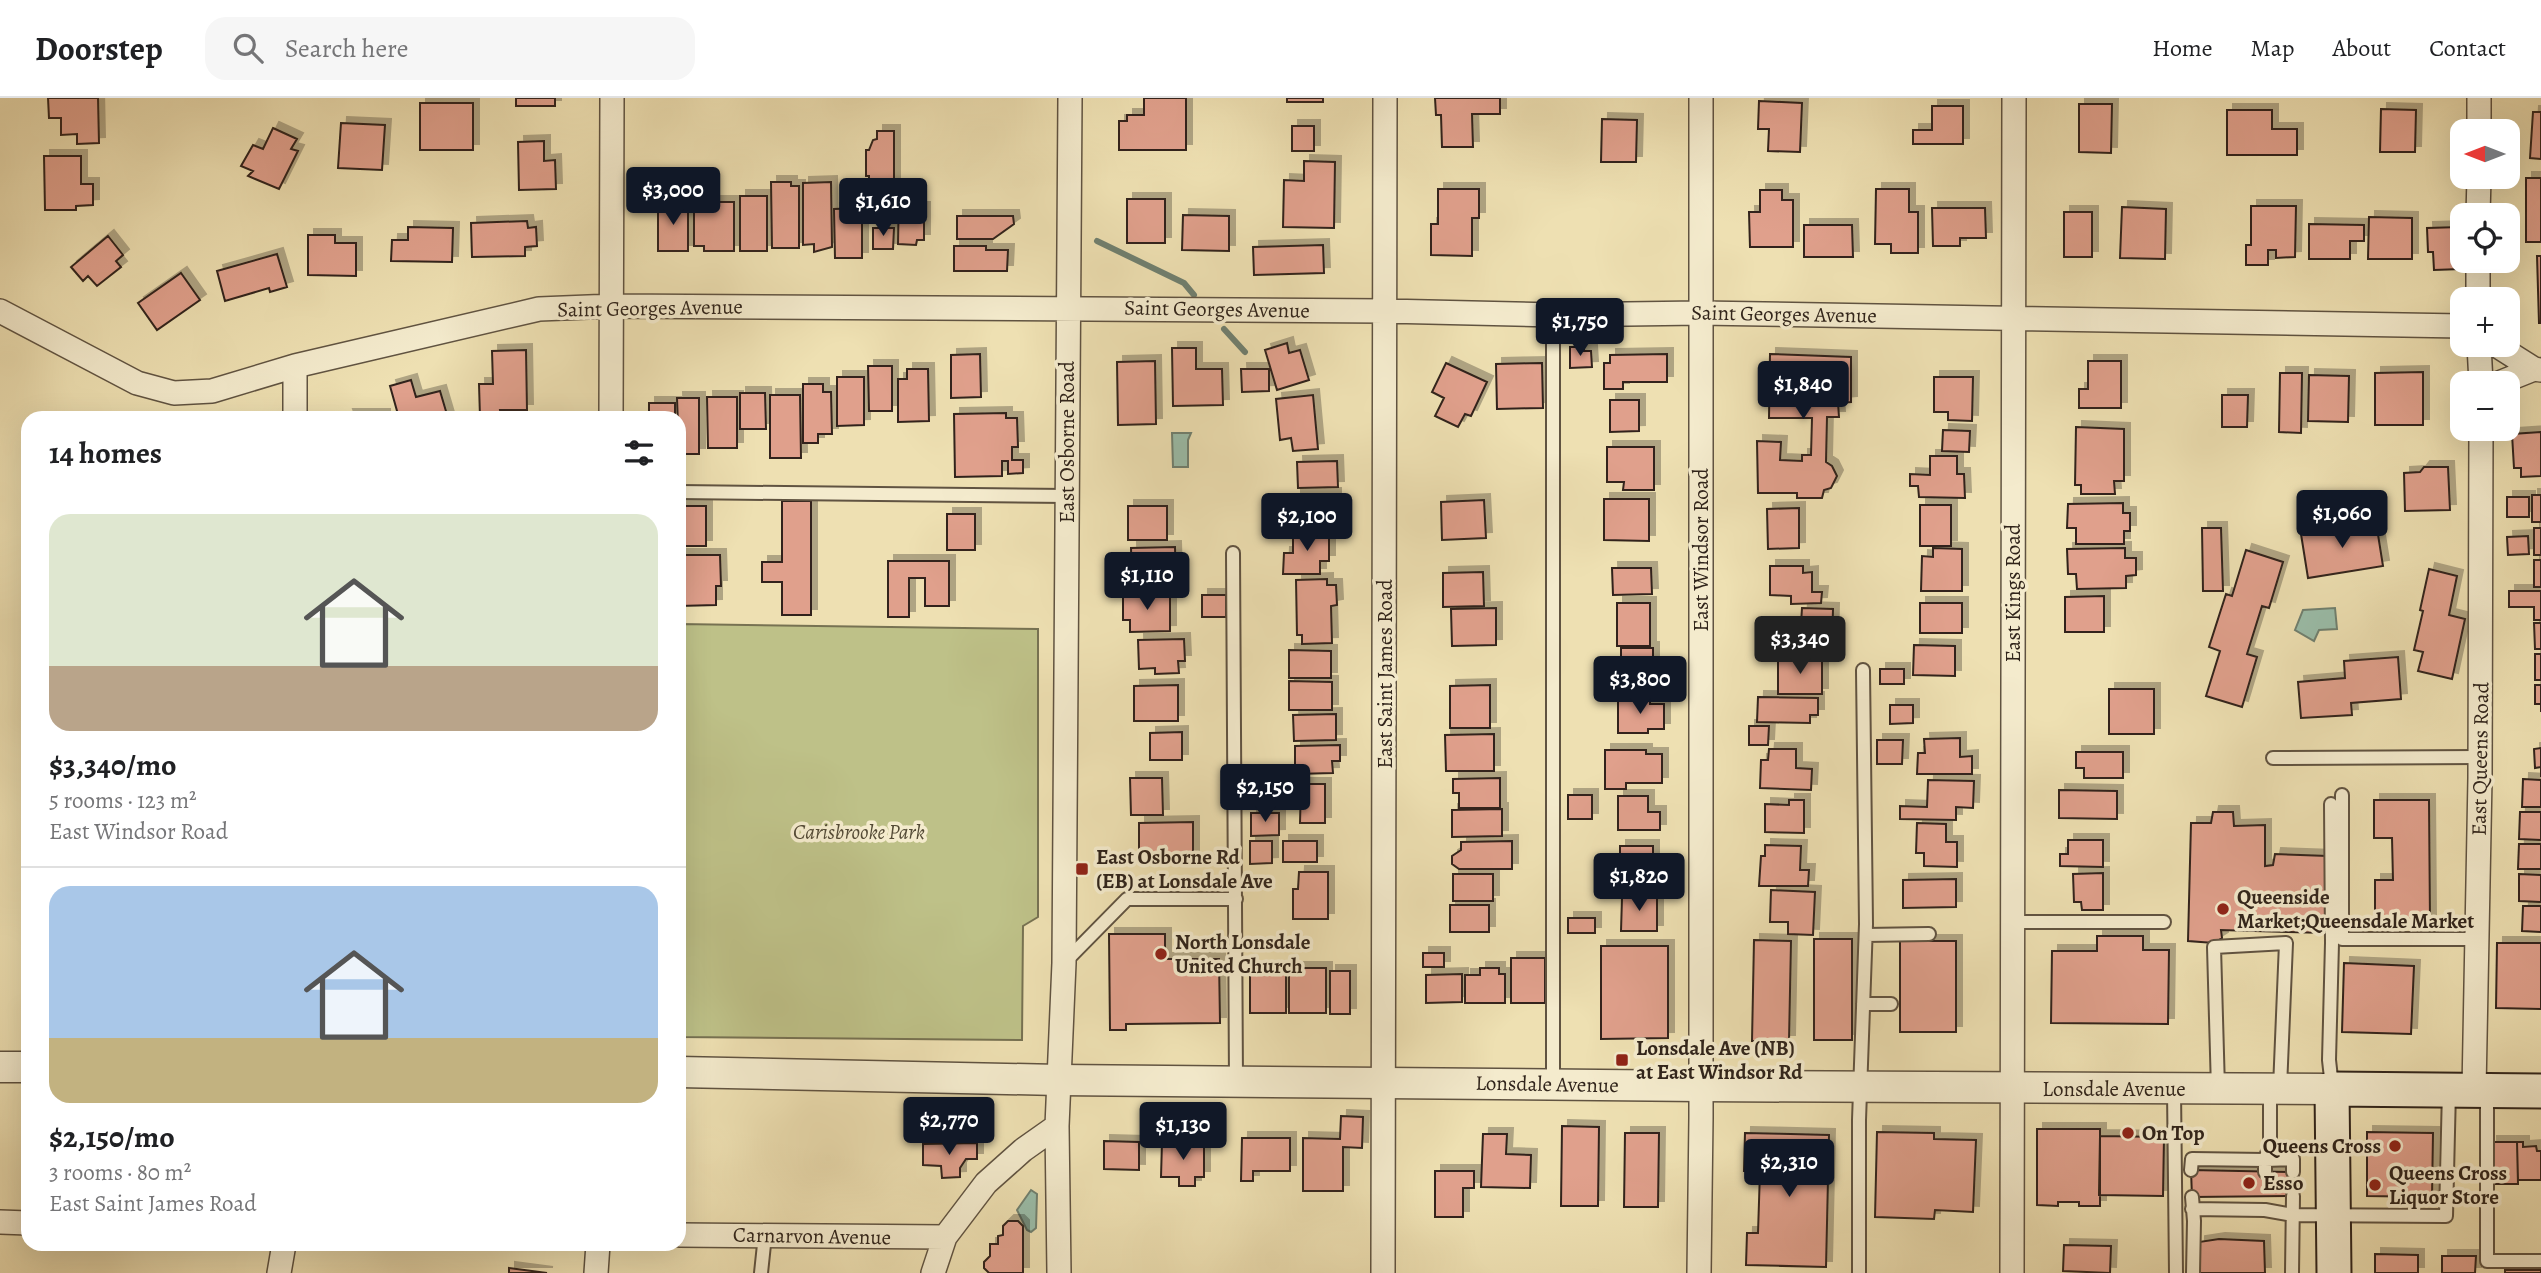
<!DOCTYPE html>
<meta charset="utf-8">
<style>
:root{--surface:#fff;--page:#f6f6f6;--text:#202124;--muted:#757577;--line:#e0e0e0;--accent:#111827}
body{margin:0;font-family:Alegreya,serif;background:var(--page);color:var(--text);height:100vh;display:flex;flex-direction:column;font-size:26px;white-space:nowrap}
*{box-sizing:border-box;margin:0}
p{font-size:23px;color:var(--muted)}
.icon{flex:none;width:38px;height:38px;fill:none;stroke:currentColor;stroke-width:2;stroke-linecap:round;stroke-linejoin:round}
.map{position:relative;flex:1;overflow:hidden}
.side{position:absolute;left:21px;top:313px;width:665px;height:840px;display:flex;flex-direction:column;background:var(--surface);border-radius:21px;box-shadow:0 7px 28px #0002}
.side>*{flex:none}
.needle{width:46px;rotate:270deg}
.buttons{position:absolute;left:2450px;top:21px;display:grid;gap:14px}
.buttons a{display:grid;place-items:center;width:70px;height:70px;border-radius:14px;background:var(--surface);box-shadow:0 7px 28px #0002;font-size:35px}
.price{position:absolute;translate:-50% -60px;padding:0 16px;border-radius:7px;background:var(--accent);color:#fff;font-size:23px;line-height:46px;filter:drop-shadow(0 2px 4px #0008)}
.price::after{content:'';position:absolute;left:50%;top:42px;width:21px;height:16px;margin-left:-10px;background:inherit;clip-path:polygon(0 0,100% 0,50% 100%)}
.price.active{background:#222;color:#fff}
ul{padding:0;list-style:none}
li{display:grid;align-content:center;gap:14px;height:371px;padding:0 28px}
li+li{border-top:2px solid var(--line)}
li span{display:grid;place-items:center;height:217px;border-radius:21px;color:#555}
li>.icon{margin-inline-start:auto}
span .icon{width:126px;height:126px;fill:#fffc;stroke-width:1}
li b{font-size:30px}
h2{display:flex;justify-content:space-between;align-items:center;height:84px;padding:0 28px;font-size:30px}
header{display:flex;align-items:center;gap:42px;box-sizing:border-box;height:98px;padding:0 35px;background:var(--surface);border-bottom:2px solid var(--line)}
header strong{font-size:33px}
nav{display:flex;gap:38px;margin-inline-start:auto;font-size:24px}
.search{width:490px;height:63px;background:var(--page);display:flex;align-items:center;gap:18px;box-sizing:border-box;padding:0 24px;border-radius:21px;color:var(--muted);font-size:26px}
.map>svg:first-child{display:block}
</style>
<header>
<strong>Doorstep</strong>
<div class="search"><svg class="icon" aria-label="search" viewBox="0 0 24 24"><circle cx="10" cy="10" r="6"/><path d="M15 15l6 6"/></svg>Search here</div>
<nav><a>Home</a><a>Map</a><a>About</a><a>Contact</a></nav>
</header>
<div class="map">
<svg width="2541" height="1175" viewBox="0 0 2541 1175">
<defs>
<filter id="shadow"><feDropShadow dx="6" dy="-6" stdDeviation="0" flood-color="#0004"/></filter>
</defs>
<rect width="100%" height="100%" fill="#eee0b2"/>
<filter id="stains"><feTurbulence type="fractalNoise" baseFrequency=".00286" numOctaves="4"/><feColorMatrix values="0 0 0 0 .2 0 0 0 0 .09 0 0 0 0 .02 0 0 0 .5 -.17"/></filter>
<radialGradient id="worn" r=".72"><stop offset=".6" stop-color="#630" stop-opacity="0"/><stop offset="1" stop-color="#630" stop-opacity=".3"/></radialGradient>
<path fill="#bec188" stroke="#777252" stroke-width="2" d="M679,526L1038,531V819L1023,828L1022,942L679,939Z"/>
<path fill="#9abda9" stroke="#708070" stroke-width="2" d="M1172,335H1191L1188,342V369H1173Z
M2335,510L2337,531L2319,532L2314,543L2295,532L2303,512Z
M1031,1092L1037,1096L1036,1130L1031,1134L1027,1132L1017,1112Z"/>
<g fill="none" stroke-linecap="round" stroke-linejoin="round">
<path stroke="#708070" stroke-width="6" d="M1097,143L1184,185L1194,197
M1224,231L1245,254"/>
</g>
<path fill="#e0a08c" stroke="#30241b" stroke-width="2" filter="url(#shadow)" d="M48,0H98L99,45L77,46V36L61,37V20H49Z
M516,0H555V8H516Z
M1144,0H1186V52H1119V23H1127V17H1144Z
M1287,0H1323V4H1287Z
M1435,0H1500V16H1472L1473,49H1442L1441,17H1436Z
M1759,3L1802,5L1800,54L1768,53L1769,31H1758Z
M420,5H473V52H420Z
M2079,6H2112L2111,55L2079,54Z
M1932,8H1963V46H1913V32H1932Z
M2381,11L2416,12L2415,54H2380Z
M2227,12H2272V31H2297V57H2227Z
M2533,14H2541V61L2530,60Z
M1602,21L1637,22L1636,64H1601Z
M341,25L385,27L382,72L338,70Z
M1292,28H1314V53H1292Z
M273,30L297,41L291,51L298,53L279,91L248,78L253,73L241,68L253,47L263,51Z
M877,33H894V92H869V78H866V52H869L873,42L877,41Z
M544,43V63L555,62L556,91L519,92L518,44Z
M44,58H81V86H93V107L76,108V112H45Z
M1304,63L1335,64L1334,130L1283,129L1284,82L1304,83Z
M2526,80H2541V144H2526Z
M771,84H791V88H799V150H772Z
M831,84L832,149L814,154V146L803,147V85Z
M899,89L913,90V102H917V110H924V142H917L916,147L898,146Z
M1438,91H1479V120H1472V158L1431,157V126H1438Z
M1876,91H1909V114H1918V155H1891V146H1875Z
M1760,92H1782V102H1793V149H1750L1749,114H1760Z
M740,98H767V153H740Z
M1127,101H1165V145H1127Z
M658,104H688V153H658Z
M694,104H734V153H704V148H694Z
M2251,108H2296L2295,159L2276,160V152H2268V167H2246V147H2251Z
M2122,109L2166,111L2165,161L2120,160Z
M862,110V160H835L834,111Z
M1932,110H1985L1986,140H1960V148H1933Z
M2064,114H2092V159H2064Z
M1183,117L1229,118V153L1182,152Z
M957,118H1013L1014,126L993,141H957Z
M2369,119L2412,120V161H2368Z
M527,123L528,130L536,129L537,148L525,149V158L472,159L471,125Z
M2309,126L2364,127V143H2350V161H2309Z
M1804,127H1852L1853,159H1804Z
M408,129L453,130L452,164L391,163L392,142H408Z
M2460,129L2461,171L2434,172L2433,154H2428L2427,130Z
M873,130H894L893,151H873Z
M308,137H335V145H356V178L308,177Z
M108,138L123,157L116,163L121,169L97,188L88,178L83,183L71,169Z
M1323,147L1324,175L1254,177L1253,149Z
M954,148H986V152H1008L1007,173H954Z
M277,156L287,189L270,194L269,190L225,203L217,173Z
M2537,158H2541V225H2539Z
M181,175L200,202L157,232L138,205Z
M1287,245L1289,255L1300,252L1309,282L1277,292L1265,252Z
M1570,249H1584V253H1591L1592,269L1570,270Z
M1172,250H1196V271H1222L1223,307L1173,308Z
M526,252L527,312H500L501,318L480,319L479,286H493L492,253Z
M980,256L981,299L951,300V257Z
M1667,256V284H1623V291H1604V265H1610V257Z
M1770,256L1851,259V304L1838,305L1839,319H1827L1826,364L1832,368L1837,378L1831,390L1824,392L1822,400H1797V395H1758L1757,343L1781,344L1780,362L1802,363V357H1811L1812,320H1769Z
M1155,263L1156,326L1118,327L1117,264Z
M2088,263H2121V310H2079V291H2088Z
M1446,265L1487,284L1471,318L1465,316L1458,329L1435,318L1444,300L1432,294Z
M1542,265L1543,310L1497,311L1496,266Z
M868,268H892V313H869Z
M907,271H928L929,323L898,324V281H907Z
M1241,271H1269V293L1242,294Z
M2423,274V327H2375V275Z
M2280,275H2302L2301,335L2279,334Z
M2309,277L2349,278L2348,324L2308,323Z
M837,279H864V327L837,328Z
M1934,279H1973L1972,323L1948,322V314H1934Z
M411,282L416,299L440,293L448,320H399L390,288Z
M803,286H823V294H831L832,336H818V345H803Z
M740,295H765L766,331H740Z
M770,297H800L801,360H770Z
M1313,297L1318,351L1293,353L1291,340L1280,342L1276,301Z
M2222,297H2248L2247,329H2222Z
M707,299H737V350H708Z
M677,300H699V356H679Z
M1610,302H1639V333L1610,334Z
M649,305H675V320H649Z
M1006,315V320H1017L1018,349H1012V362H1023V375L1008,376V363H1002V378L955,379L954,316Z
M347,317H384V320H348Z
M2076,329L2124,331V383H2114L2115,396H2081V387H2075Z
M1943,332L1970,333L1969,354L1942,353Z
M2541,334V378L2521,379V370H2514L2512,336Z
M1607,349H1654V392H1623L1624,384H1607Z
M1930,358H1957V376H1964L1965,400L1919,399L1918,388H1910V376L1930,377Z
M1337,363L1338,389L1298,390L1297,364Z
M2424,369H2448L2450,412L2405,413L2404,375L2420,374Z
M1295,396H1335V422H1295Z
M2532,397H2541V424H2532Z
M2507,399H2529V419H2507Z
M1604,401H1649V443L1604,442Z
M1484,402L1486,440L1442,442L1441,404Z
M782,403H811V517H782V484H762V464H782Z
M2123,405V415H2130V433H2124V446H2076V430H2067L2068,406Z
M1920,407H1951V448H1920Z
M679,408H706V448H679Z
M1128,408H1167V442H1128Z
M1799,410V450L1768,451L1767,411Z
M947,416H975V452H947Z
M2376,424L2383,468L2308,480L2301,436Z
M2202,430H2221L2223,493H2203Z
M2534,430H2541V457H2534Z
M1293,434H1329V463H1320V476H1283L1284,455H1293Z
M2528,438L2529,456L2508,457L2507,439Z
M1175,449L1176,488H1132L1131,450Z
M1933,450L1962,451V493H1921L1922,458L1933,459Z
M2125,450V460H2136V477L2126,478V490L2077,491L2076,476H2068L2067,451Z
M2246,452L2283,464L2269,510L2262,508L2247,556L2257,559L2242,609L2206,598L2220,553L2209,549L2226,496L2232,498Z
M679,457H720L721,488H716V507L679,508Z
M2534,462H2541V489H2534Z
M888,463H949V508H925V480H909V519H888Z
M1770,468H1803V475L1812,474V494H1822L1821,505L1791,506V498L1770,497Z
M1612,470H1651L1652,496L1613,497Z
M2429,471L2457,478L2449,517L2465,521L2452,581L2418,573L2423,554L2414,552L2423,513L2420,512Z
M1483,474L1484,508L1443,509V475Z
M1327,481V487H1336L1337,507L1331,508L1332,545L1302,546V537H1297L1296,482Z
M2509,493H2541V522H2534V509H2509Z
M1170,495V533L1130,534V522H1123V496Z
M1202,497H1226V519H1202Z
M2104,498V534H2065V499Z
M1617,505H1650V548H1617Z
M1920,505H1962V535H1920Z
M1496,510V547L1452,548L1451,511Z
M1802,510L1833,511L1832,551L1776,549L1777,526H1801Z
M2534,525H2541V551H2535Z
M1184,541L1185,563H1178L1179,575L1155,576V570L1139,571L1138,542Z
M1914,547L1955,548V578L1913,577Z
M1621,550H1653V588H1621Z
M1289,552L1331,553V580H1289Z
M2535,556H2541V582H2535Z
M1778,559H1822V596H1778Z
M2398,559L2401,601L2351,605L2352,617L2301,620L2298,584L2345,580L2344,563Z
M1880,571H1904V586H1880Z
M1289,583L1332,584V612H1289Z
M1178,587V623H1134V588Z
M1490,587V630H1450V588Z
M2535,587H2541V614V606H2535Z
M2109,591H2154V636H2109Z
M1758,599L1818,600V617H1810V625L1757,624Z
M1650,600V606H1664V631H1648V635H1618V601Z
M1890,607H1913V625L1890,626Z
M1336,616V642L1294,643L1293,617Z
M1749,628H1769L1768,647H1749Z
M1182,634V662H1150V635Z
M1494,636V673H1446L1445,637Z
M1960,640V659L1972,658V676H1917L1918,655H1925L1924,641Z
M1877,642H1903L1902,666H1877Z
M1340,647V663H1332L1333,675L1295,676V648Z
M2541,650V679V669L2535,670L2534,651Z
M1769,651H1796V670L1812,671L1811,692L1760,690L1761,662H1768Z
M1605,652H1646V656H1662V685H1626V691H1605Z
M2076,654H2123V680H2084V670H2076Z
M1130,680H1162L1163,717H1131Z
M1500,680V710H1459V695H1453V681Z
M2523,681L2541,682V709H2522Z
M1928,682L1974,683L1973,710L1956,709V722L1900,721V708L1927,709Z
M1301,686H1325V725H1300Z
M2059,692L2117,693V721L2059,720Z
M1568,697H1592V721H1568Z
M1618,698H1648V714H1660V732H1618Z
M1789,702H1804V735L1765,734V706L1789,707Z
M2374,702H2429L2430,824H2396V834H2375V782H2393L2392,740H2374Z
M1502,711V738L1452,739V712Z
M2213,714H2233L2234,728L2265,727V768L2273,767L2275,756L2328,758L2326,835L2221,832L2222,840L2214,845L2188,843L2191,725H2211Z
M2520,714H2541V742L2519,741Z
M1251,715H1279V737L1251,738Z
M1193,724V760H1139V725Z
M1917,725L1946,726V744H1957V769L1924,768V755H1916Z
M2068,742H2103V769L2060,768V756H2068Z
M1250,743H1272V765L1250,766Z
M1283,743H1317V764H1283Z
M1512,743V771H1459L1452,766V758L1461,752V744Z
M2519,746H2541V771H2518Z
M1765,747L1801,748L1800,772H1809L1808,788H1759L1761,758H1765Z
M1620,748H1653V784H1620Z
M1299,774H1328V821H1293V791H1298Z
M2103,775V812H2082L2081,804H2074L2073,776Z
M1453,776H1493V803H1453Z
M2519,776L2541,777V804L2519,803Z
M1956,781V809L1903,810V782Z
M1771,792L1815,794L1813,837L1788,836V824H1770Z
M1629,793L1649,794V799H1657V833H1621L1622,800H1629Z
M1450,807H1489V834H1450Z
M2523,808H2541V834L2522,833Z
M1568,820H1595V835H1568Z
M1109,836H1165V861H1219L1220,925L1126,926V932H1110Z
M2097,838H2143V852H2169L2168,926L2051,925L2052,853H2097Z
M1814,841H1852V942H1814Z
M1754,842L1791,843L1789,943H1752Z
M1900,843H1956V934H1900Z
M2497,845H2541V911L2496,910Z
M1601,848H1668V940L1601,941Z
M1423,855H1444V869H1423Z
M1511,860H1545V905H1511Z
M2344,865L2414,868L2411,936L2342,934Z
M1289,870H1326V915H1289Z
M1480,870H1499V876H1505V905H1465V877H1480Z
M1250,871H1286V915H1250Z
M1330,873H1350V916H1330Z
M1462,876V904L1426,905V877Z
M1341,1018L1363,1019L1362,1050L1343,1049V1093H1303V1040L1340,1041Z
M1562,1028L1599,1029L1598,1108H1561Z
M2037,1031H2100V1108H2079V1104H2058V1108L2037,1107Z
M1877,1034L1934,1035V1041L1976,1042L1973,1114L1935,1112L1934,1121L1875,1119Z
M2367,1034L2433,1035L2432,1099L2367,1098Z
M1625,1035H1659L1658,1109H1624Z
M1745,1035L1829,1037L1826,1169L1746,1167L1747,1135H1758L1760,1073H1744Z
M1483,1036H1507L1506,1056L1531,1057L1530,1090L1481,1089Z
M2100,1038L2164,1039L2163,1098L2099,1097Z
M1242,1040H1290V1073H1253V1083H1241Z
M1104,1043L1139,1044V1072L1104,1071Z
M1162,1044H1204V1079H1195V1088H1179V1079H1161Z
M2491,1044H2517L2518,1086H2492Z
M2517,1044H2523V1049L2536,1048L2537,1053H2541V1082H2518Z
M977,1045V1061H966L960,1070V1079L942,1080L941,1068L923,1067V1046Z
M2191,1072L2293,1074V1098L2192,1099Z
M1435,1073H1474V1090H1463V1119H1435Z
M1008,1123H1018L1023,1128V1175H989L984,1170V1164L990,1158V1146H998V1138L1003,1137V1128Z
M2219,1141L2264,1143L2265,1175H2198L2199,1144Z
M2064,1147L2111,1148L2110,1175L2063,1173Z
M2375,1156L2418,1157V1175H2375Z
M2442,1158H2476L2475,1175H2442Z
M509,1170L547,1175H509Z
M2505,1172H2541V1175H2505Z"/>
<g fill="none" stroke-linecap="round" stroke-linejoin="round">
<defs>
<path id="service" d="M1553,217V985
M679,394L1067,398
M1233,455L1236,983
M2273,660L2480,659
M2342,697V841H2477
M2331,706L2332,845L2329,962L2332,989
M2013,824H2164
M1866,837L1929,836
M1064,865L1127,801H1236
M1863,906H1891
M2218,991L2214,849L2286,845L2280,990
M2174,992L2176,1175
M2487,993V1163H2541
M2191,1072L2192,1061L2265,1062L2270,1047V991
M2265,1074V1062L2293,1061V1074
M2192,1099L2194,1123L2193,1175
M2192,1111L2265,1112L2293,1117L2446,1118L2449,992
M761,1175L765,1137
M1859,1175V1022L1866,826L1863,572
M2292,1175L2293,1098"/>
<path id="minor" d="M2479,33V0
M2478,117L2479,79
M2478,201V163
M0,213L137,285L174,295L212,293L295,268L539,211L613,208L1385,213L1553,217L1700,215L2462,228
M2479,247L2481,285
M2496,247L2534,271L2541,272
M2499,285L2534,271
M295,320V268
M611,320L612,0
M2474,992L2480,680L2481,331
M0,1124L28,1125
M679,1137L945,1139
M279,1175L284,1146
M596,1175L598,1146
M933,1175L945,1139L986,1085L1023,1052L1057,1028
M1059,1175L1057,1028L1064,865L1070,0
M1383,1175L1385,0
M1699,1175L1701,1020V0
M2012,1175L2014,0"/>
<path id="tertiary" d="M0,969H28
M679,974L1059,982L1701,988L2332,991"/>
<path id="secondary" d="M2334,1175L2332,991L2541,993"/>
</defs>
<use href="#service" stroke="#605341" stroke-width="16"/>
<use href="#minor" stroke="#605341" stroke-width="26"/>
<use href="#tertiary" stroke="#605341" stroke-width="33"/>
<use href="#secondary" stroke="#30241b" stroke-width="37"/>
<use href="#service" stroke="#f4ebcd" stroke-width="12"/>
<use href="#minor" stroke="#f4ebcd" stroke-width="23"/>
<use href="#tertiary" stroke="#f4ebcd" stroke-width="30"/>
<use href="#secondary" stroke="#f4ebcd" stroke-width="33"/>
</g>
<g fill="#8f2418" stroke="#f4ebcd" stroke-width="2.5">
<rect x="1075" y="764" width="14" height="14" rx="3.5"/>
<circle cx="2223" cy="811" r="7"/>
<circle cx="1161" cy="856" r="7"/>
<rect x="1615" y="955" width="14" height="14" rx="3.5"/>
<circle cx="2128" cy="1035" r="7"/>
<circle cx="2395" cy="1048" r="7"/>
<circle cx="2249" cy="1085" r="7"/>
<circle cx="2375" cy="1087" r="7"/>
</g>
<g text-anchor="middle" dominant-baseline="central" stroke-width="7" stroke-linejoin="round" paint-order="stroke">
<g font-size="21" fill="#30241b" stroke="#f4ebcd">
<text transform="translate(650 210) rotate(-1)">Saint Georges Avenue</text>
<text transform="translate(1217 211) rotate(1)">Saint Georges Avenue</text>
<text transform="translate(1784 216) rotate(1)">Saint Georges Avenue</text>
<text transform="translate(1067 344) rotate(-90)">East Osborne Road</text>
<text transform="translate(1701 452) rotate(-90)">East Windsor Road</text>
<text transform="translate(2013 495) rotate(-90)">East Kings Road</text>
<text transform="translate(1385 576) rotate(-90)">East Saint James Road</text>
<text transform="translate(2480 661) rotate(-89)">East Queens Road</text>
<text transform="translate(1547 986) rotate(1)">Lonsdale Avenue</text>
<text x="2114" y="991">Lonsdale Avenue</text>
<text transform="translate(812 1138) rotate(1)">Carnarvon Avenue</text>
</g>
<g font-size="21" font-style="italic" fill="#544b36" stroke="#f4ebcd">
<text x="859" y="734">Carisbrooke Park</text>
</g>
<g font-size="21" font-weight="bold" fill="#30241b" stroke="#f4ebcd" text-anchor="start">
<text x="1096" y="759">East Osborne Rd<tspan x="1096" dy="24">(EB) at Lonsdale Ave</tspan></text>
<text x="2237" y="799">Queenside<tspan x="2237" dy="24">Market;Queensdale Market</tspan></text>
<text x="1175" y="844">North Lonsdale<tspan x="1175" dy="24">United Church</tspan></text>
<text x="1636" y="950">Lonsdale Ave (NB)<tspan x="1636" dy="24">at East Windsor Rd</tspan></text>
<text x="2142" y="1035">On Top</text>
<text x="2381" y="1048" text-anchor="end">Queens Cross</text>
<text x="2389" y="1075">Queens Cross<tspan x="2389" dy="24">Liquor Store</tspan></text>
<text x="2263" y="1085">Esso</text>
</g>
</g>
<rect width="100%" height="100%" filter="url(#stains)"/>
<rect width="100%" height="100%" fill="url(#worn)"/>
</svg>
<div class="buttons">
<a><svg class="needle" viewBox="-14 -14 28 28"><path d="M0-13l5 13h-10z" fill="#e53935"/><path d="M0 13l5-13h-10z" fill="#757577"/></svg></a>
<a><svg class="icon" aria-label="locate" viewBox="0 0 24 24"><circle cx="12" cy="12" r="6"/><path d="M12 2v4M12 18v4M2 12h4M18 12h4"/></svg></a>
<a>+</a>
<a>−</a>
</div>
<b class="price" style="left:673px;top:129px">$3,000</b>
<b class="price" style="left:883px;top:140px">$1,610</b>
<b class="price" style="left:1580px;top:260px">$1,750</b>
<b class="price" style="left:1803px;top:323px">$1,840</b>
<b class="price" style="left:2342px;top:452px">$1,060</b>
<b class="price" style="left:1307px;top:455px">$2,100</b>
<b class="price" style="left:1147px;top:514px">$1,110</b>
<b class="price active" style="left:1800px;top:578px">$3,340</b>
<b class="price" style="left:1640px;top:618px">$3,800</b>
<b class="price" style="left:1265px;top:726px">$2,150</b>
<b class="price" style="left:1639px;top:815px">$1,820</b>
<b class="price" style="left:949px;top:1059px">$2,770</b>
<b class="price" style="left:1183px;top:1064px">$1,130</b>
<b class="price" style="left:1789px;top:1101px">$2,310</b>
<section class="side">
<h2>14 homes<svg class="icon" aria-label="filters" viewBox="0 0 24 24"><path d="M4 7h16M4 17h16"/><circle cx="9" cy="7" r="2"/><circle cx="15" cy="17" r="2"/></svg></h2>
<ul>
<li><span style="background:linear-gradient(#dfe7d0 70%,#b9a48a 0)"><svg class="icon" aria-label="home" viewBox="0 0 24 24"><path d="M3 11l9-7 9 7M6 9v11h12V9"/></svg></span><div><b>$3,340/mo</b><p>5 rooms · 123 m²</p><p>East Windsor Road</p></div></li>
<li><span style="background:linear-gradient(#a9c7e8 70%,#c2b280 0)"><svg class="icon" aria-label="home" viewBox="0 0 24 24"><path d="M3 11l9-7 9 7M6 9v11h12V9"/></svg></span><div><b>$2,150/mo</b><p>3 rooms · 80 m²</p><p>East Saint James Road</p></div></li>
</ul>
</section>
</div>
